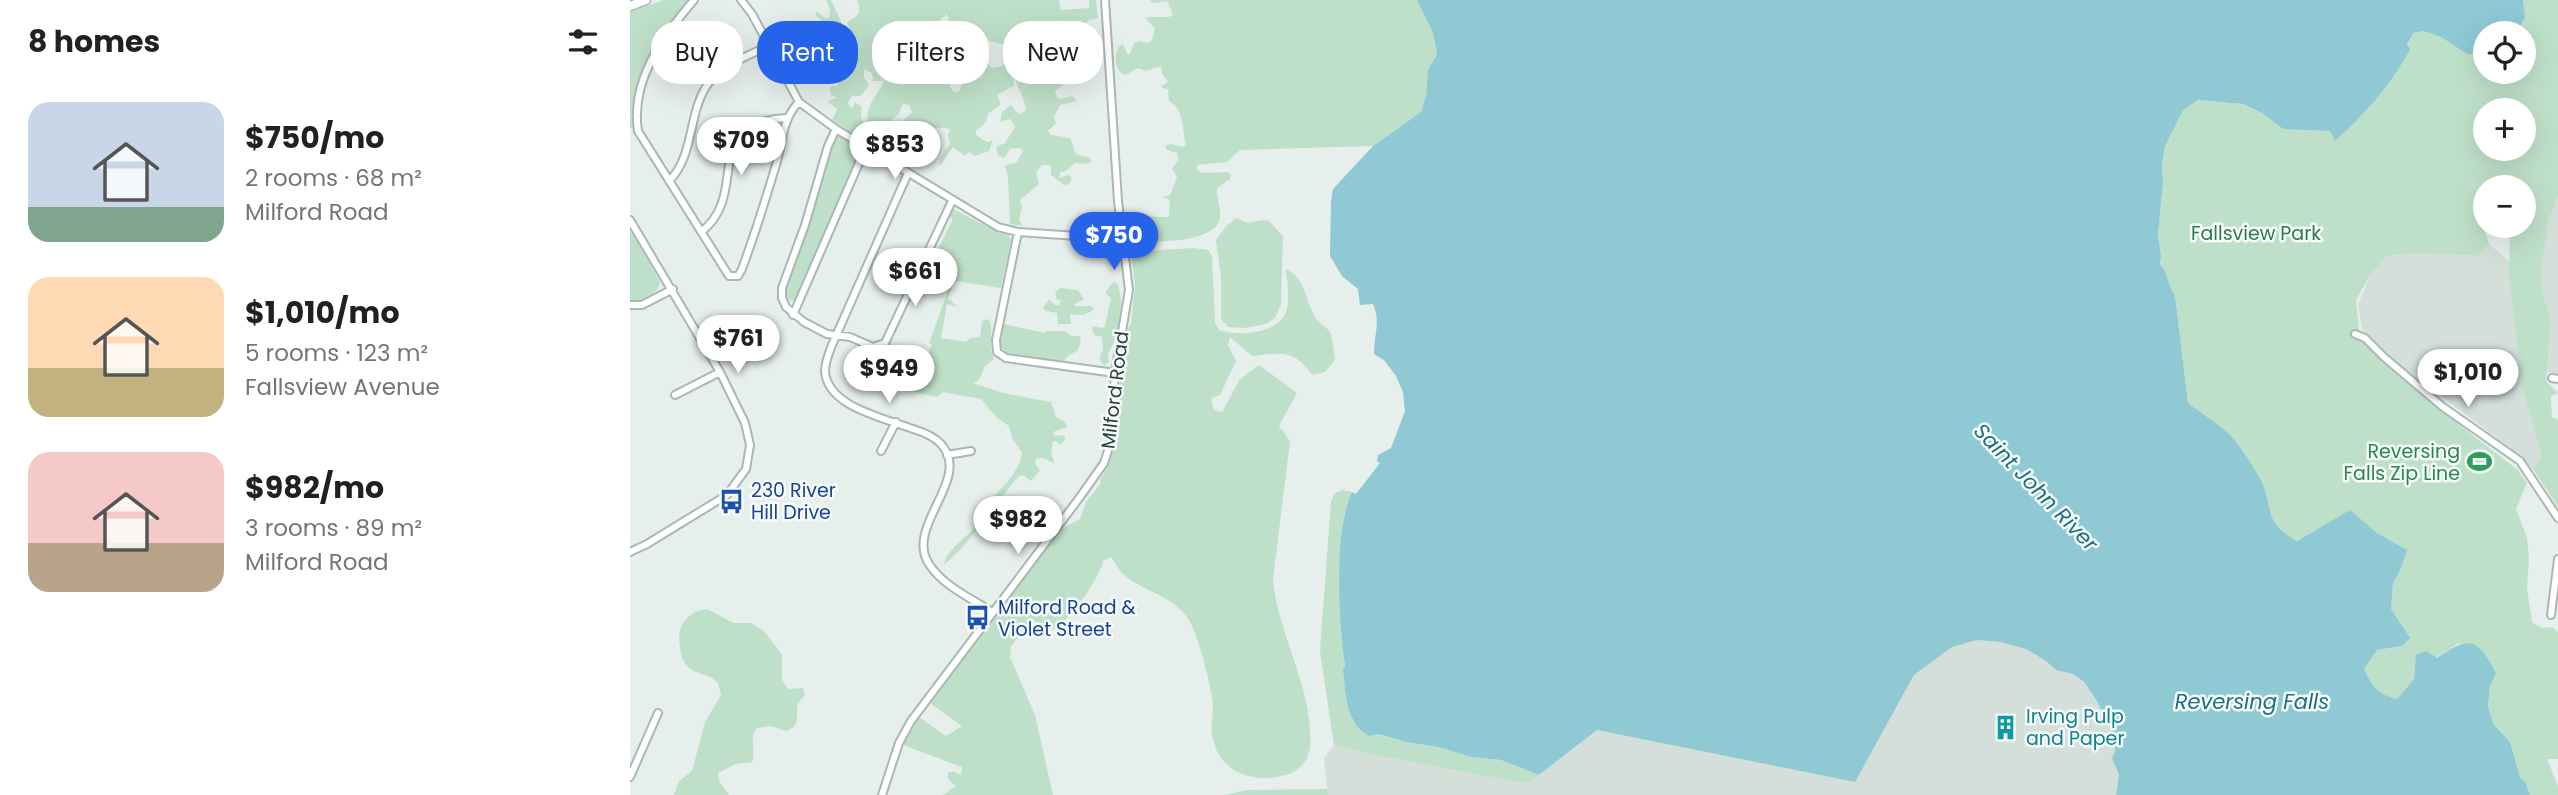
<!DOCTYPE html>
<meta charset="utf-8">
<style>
:root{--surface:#fff;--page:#f2f2f2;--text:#202124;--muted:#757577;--accent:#2563eb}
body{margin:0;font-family:Poppins,sans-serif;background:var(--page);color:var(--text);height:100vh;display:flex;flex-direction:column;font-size:26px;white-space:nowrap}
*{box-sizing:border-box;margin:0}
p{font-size:23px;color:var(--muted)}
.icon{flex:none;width:38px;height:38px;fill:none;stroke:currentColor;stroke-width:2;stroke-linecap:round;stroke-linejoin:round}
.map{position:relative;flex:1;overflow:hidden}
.panel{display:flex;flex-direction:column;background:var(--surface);width:630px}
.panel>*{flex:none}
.hud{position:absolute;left:21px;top:21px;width:665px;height:63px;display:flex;gap:14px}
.tools{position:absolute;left:1843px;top:21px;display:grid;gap:14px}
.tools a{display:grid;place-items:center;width:63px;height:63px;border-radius:50%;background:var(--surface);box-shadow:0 7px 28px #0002;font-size:35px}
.price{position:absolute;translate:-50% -60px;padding:0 16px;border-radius:24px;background:#fff;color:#222;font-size:23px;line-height:46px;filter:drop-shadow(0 2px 4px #0008)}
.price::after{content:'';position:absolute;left:50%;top:42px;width:21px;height:16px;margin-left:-10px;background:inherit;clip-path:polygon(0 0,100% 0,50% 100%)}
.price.active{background:var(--accent);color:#fff}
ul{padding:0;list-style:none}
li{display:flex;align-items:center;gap:21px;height:175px;padding:0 28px}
li span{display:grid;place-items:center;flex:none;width:196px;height:140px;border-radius:21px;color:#555}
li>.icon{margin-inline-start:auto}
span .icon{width:84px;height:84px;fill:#fffc;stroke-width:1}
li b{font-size:30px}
h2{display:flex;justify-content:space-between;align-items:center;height:84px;padding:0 28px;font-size:30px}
.chip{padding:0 24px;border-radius:28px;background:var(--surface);box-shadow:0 7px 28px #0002;font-size:24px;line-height:63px}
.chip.active{background:var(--accent);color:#fff}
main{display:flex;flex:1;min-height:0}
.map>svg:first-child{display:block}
</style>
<main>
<section class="panel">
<h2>8 homes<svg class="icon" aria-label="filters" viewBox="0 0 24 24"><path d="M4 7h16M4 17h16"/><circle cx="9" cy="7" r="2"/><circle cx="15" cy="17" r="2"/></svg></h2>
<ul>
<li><span style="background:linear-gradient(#c9d6e8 75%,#7fa58c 0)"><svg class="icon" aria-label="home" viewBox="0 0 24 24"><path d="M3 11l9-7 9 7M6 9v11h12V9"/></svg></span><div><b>$750/mo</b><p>2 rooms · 68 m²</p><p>Milford Road</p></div></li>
<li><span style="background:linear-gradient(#ffd9b3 65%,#c2b280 0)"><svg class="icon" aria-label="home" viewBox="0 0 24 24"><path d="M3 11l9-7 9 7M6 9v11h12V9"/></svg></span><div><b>$1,010/mo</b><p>5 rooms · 123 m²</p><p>Fallsview Avenue</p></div></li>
<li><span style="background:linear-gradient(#f6c9c9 65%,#b9a48a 0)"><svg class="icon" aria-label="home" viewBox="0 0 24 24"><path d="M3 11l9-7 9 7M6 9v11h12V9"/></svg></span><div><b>$982/mo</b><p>3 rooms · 89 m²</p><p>Milford Road</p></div></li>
</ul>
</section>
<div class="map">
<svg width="1928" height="795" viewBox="0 0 1928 795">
<rect width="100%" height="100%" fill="#e6efeb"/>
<path fill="#d4dfda" d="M1928,196V374L1917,372L1921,322L1913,294L1911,273L1918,222Z
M1859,244L1879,261V276L1912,457L1903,469L1875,444L1767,363L1732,329L1728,304L1741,274L1757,256L1784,253L1848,256Z
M1347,640L1370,642L1396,649L1416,661L1426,670L1443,674L1454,682L1467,701L1485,737V764L1489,775L1486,795H698L694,758L704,745L739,754L898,784L967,730L1225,782L1284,675L1322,647Z"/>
<path fill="#bfe0c8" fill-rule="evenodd" d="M34,0H58C27,37 0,76 3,128H0V12Z
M196,0H201L213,26L201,28L194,37L184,36L174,39L171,68L168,64V46L165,43L158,45L156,53L159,60L154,62L144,42C157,37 177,26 191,24L190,19L186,16V11L195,18H199L200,9Z
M227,0H429L431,10L459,8V0H466L468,18L459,20L455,24L442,22L417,28L416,44L412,50L415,55L464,60L439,63L420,73L421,80L433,85L425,91L427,97L431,99L442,96L447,101L430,105L424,117L426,123L418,131L421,135L440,138L446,154L460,158L461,162L455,164L445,163L436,171L430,172L429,178L439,175L442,178L439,184L434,185L421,175V165H412L406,172L409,184L390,200L392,208L389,219L393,226L380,224L378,177L375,166L387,162L393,151L389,148L380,149L374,158L368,155L366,147L375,143L385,127L380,119L370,122L372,112L381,105L386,112L391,114L396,110C395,96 384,84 385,73C386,66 392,58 386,51C377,42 360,44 350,36L335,44H325C315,31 323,25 317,14L304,25L300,39H304L313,33L316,40L313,51L319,55L334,50L344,52L335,64L336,77L322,79L320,87L324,92H329L332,84C339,82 345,82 347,73C342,63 342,57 350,48L357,49V63L362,68L372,66L377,59L383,63L384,86L367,95L371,104L358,114L356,122L345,132L347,136L357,142L363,140L359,151L345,156L339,152L335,156L323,147L310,166C307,158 316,150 320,144L318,135L320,129C311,127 305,129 295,128L284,138L276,137L270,124L282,112L279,105L275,104L272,105L269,114L255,124L240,144L202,120L207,109L197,101L207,98L202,95L201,98V92L199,91L201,86H207L208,80H215L212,72L226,66L225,42L217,22C229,16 232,13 227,0ZM234,69L242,73L243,81H254C250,91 241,100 239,108C236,120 240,120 232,130L234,123L231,118L232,107L225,102L222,109L218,103L222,96H231L239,85L234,77Z
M520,0H787L803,33L807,54L798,70L796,96L791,112L743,146L610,150L597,162L567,165V170L572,173L598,172L601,175L600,179L587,188C586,198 593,212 589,221C579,245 520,241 499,242L496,216L539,217L540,200L532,197L540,195L547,177L542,169L549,159L547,153L537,150L535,146L541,144L552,147L556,145C551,128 556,112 539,101L538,90L531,87L538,82L532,74L531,66L516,71L508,68L496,75C484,72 484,55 489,46L493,44L497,54H500L504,43L509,41L517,43L522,40L525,28L516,19L517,17H539L543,15L537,1L523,3Z
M1893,0H1928V196L1918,222L1911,273L1913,294L1921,322L1916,381L1928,393L1921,396L1922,417L1928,420V507L1903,469L1912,456L1892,386L1879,276L1880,238L1877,226H1894V187H1855V210L1850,213L1859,244L1848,256L1784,253L1757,256L1741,274L1726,300L1730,338L1833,428L1888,470L1897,483L1886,509L1897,538L1899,558L1897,588L1902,622L1912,628L1922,627L1928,632V759H1917L1928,786V795H1900L1896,783L1890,777L1880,742L1864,725L1858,707L1860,686L1829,643L1785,671L1784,679L1767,699C1749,695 1742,685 1733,669L1747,650L1772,646L1761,609L1763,583L1770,571L1776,550L1747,533L1720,511L1666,541C1629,518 1646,503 1627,473C1619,460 1609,444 1598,433C1586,422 1571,413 1558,403L1545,295C1537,286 1538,272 1530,264L1531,256L1528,234L1533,184L1532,164L1535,146L1552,110L1568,100L1613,104L1632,113L1653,129L1700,131L1705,140L1777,46L1783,33L1793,31L1811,37L1837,54H1855V72H1894V33H1887L1895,17ZM1855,110H1894V149H1855Z
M209,136L229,149L230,152L166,300L159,301L155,293L175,236L198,153Z
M323,209L356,226L379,235L381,240L371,288L325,281L318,298L328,307L317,304L311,338L336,342L340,338L350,337L352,321L358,319C366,330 356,343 364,359L355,366L349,380L343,383L373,393L421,402L426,417L435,422L437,427L423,432L425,436L434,435L435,439L431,445L426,441L423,442L421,451L424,463L412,458L406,459L405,464L410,470L401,481L393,475L388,477C364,505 342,542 314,565C315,551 336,538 345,527C350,521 351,514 355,508C367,490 389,475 392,453L382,438L379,426L367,418L351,399L313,392L307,397L281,391L289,370L292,371L302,344L299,343L317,293L315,286L305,283L308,277L318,276L305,255L323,219L318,216Z
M607,218L617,223L633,220L639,221L653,236L651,304L645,318L636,324L614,328L598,327L591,319V277L586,240L597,225Z
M0,226L30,283C27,295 12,303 0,300Z
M563,248L578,250L582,256L585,322L589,330C610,337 650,334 657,309C660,297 657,282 656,269C677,278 675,305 688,321C691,325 698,328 700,332C703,340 704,352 705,360L695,372L682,375C665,349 650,353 622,356L600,337L598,345L606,361L590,395L581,398L584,410L592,412L610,379L629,365L667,393L649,426L660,441L643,579C647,633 684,689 680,746C679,759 672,769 659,774C628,784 591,776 583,739C579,725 585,711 582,697C578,675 569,639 559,620C546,598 517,592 498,578C490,573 486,564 481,557L473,561C471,577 434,630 419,630L405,621L400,622L381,646L380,657L405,715L423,795H313L326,786L318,779V773L323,771L331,775L332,767L273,745L289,717L316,736L332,726L300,703L430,530L450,519L456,502L471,483L470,480C494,442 487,408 491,367C492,354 496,341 498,328L501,324L505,285L501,252Z
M483,282L488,284C489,291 492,299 491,306C490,317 485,346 478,353L479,362L474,365L469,359L473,350L472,337L464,335L462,328L464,326L472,328L475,326L481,298L475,293Z
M430,288L448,290L454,299L445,304V306H461L464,310L453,315L440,314L441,324H428L427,313L416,311L413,308L419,299L425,305H429L431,300H427L425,292Z
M374,324L415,333V331H435L441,336H450L451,342L447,351L439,355L433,362L379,354L370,347Z
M713,490L722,492L714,515L709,570L714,658L719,710L724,723L750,735L776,742L808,747L841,757L871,760L909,775L898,784L739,754L704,745L690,651L701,501L705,493Z
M77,609L104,623H121L135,632L152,655V680L157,688L161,689L173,688L175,695L168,703C165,716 172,725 156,731L141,726L127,728C118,739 127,750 122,762L106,764L88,773L89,781L99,795H44L49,781L62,771L75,722L91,695L88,683C80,674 68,675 59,668C53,663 51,655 50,648C46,627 56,612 77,609Z
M697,789L698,795H594L617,790Z"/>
<path fill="#8ec9d4" d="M787,0H1893L1895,17L1887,33H1855V54H1837L1811,37L1793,31L1783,33L1777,45L1780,49C1761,85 1735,114 1705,141L1700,131L1653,129L1632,113L1613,104L1568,100L1553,110L1535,146L1532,164L1533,184L1528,234L1531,256L1530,264C1538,272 1537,285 1545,295L1558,403C1571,413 1586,422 1598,433C1609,444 1619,460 1627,473C1646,503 1629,520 1667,541L1720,510L1747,533L1777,550L1770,571L1763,583L1761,609L1780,638L1772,646L1747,650L1734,669C1741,685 1749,695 1767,699L1784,679L1786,655L1796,651L1807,658C1839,636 1847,637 1866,673L1860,686L1858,707L1864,725L1880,742L1890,777L1896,783L1900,795H1486L1489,775L1482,758L1485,751V737L1467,701L1454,682L1443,674L1426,670L1416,661L1396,649L1370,642L1347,640L1322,647L1284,675L1225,782L967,730L909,775L871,760L841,757L808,747L776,742L748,734L739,736C715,723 716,693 713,669L715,666C709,622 703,532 722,492L726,494L750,463L747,461L748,455L761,448L775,411L773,392L766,376L754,360L744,354C744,333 751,323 743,304L730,305L728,289L712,276L700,256L701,201L703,189L743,146L791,112L796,96L798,70L807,54L803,33Z"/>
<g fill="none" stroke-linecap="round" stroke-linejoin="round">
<defs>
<path id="street" d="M64,0C34,35 0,80 8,131L99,276H108L112,269C124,236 135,202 145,168C153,145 151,120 169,102
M111,0L122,14L169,102L206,129L368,227L388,232L492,239
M206,129L198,146L175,225L152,288V298L156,307L174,322L197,334L220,337L243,347L255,343L322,201
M278,173L202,345C199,353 195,362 195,371C197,407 255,418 283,429C293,432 304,436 311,444C343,479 274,526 299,564C313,586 341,598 362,612
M39,181C66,155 57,108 81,80C95,64 120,55 138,46
M0,220L90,372L115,423L120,445L116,469L97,495L17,544L0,552
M71,232C122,193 67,123 157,118
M388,232L366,340L367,352L376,358L485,373
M0,305H12L43,289
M163,315L236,147
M1725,334L1735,338L1755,358L1813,407L1890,461L1928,518
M1922,378L1928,379
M45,395L90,372
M251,451L266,422
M317,455L341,451
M1921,615L1928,559
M0,777L28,713
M252,795L269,743L281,721L450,497L474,463L480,444L485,373L499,290L488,201L475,0"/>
<path id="secondary" d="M0,6L16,0"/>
</defs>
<use href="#street" stroke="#a8b8b2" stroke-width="10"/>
<use href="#secondary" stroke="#a4bbb3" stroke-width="11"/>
<use href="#street" stroke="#fff" stroke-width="6"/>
<use href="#secondary" stroke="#fff" stroke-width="8"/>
</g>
<defs>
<symbol id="stadium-bare" viewBox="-9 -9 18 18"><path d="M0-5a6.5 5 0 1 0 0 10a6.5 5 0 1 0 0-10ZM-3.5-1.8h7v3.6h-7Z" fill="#2e9e5b" stroke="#f7fbf9" stroke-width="2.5" paint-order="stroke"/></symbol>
<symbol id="bus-bare" viewBox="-9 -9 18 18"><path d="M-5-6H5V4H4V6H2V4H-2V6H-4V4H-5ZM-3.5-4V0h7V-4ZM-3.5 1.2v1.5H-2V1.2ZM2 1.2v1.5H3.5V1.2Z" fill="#1a4fb4" stroke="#f7fbf9" stroke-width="2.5" paint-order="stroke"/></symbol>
<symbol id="building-bare" viewBox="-9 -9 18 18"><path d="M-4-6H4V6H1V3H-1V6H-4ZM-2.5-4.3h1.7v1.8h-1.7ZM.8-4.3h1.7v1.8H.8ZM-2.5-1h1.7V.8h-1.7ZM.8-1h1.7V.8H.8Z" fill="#0f9aa8" stroke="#f7fbf9" stroke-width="2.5" paint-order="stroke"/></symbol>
</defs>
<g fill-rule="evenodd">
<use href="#stadium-bare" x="1832" y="444" width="35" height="35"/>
<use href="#bus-bare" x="84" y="484" width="35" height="35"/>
<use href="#bus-bare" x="330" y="600" width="35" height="35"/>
<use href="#building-bare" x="1358" y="710" width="35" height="35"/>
</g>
<g text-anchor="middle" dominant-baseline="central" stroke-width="5" stroke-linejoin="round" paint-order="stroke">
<g font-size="19" fill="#2d7a4b" stroke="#f7fbf9">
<text x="1626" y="233">Fallsview Park</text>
</g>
<g font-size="19" fill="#24423a" stroke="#f7fbf9">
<text transform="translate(485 390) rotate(-83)">Milford Road</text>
</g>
<g font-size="19" fill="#27864d" stroke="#f7fbf9" text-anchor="end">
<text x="1830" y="451">Reversing<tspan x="1830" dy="22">Falls Zip Line</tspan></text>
</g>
<g font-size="19" fill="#164399" stroke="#f7fbf9" text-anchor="start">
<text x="121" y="490">230 River<tspan x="121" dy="22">Hill Drive</tspan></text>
<text x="368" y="607">Milford Road &amp;<tspan x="368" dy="22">Violet Street</tspan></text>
</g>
<g font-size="19" fill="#0d838f" stroke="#f7fbf9" text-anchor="start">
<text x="1396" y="716">Irving Pulp<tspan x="1396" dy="22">and Paper</tspan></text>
</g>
<g font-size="21" font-style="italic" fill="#1c6f80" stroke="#f7fbf9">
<text transform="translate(1406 487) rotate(46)">Saint John River</text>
<text x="1622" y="701">Reversing Falls</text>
</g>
</g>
</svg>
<div class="tools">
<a><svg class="icon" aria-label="locate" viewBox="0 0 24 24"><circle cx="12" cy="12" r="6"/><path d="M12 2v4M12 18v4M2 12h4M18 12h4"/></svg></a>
<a>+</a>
<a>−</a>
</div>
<b class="price" style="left:111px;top:177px">$709</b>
<b class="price" style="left:265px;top:181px">$853</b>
<b class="price active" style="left:484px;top:272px">$750</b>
<b class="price" style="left:285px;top:308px">$661</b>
<b class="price" style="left:108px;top:375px">$761</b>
<b class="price" style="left:259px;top:405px">$949</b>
<b class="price" style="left:1838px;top:409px">$1,010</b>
<b class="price" style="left:388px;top:556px">$982</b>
<div class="hud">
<a class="chip">Buy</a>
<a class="chip active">Rent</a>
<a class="chip">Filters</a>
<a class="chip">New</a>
</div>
</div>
</main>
